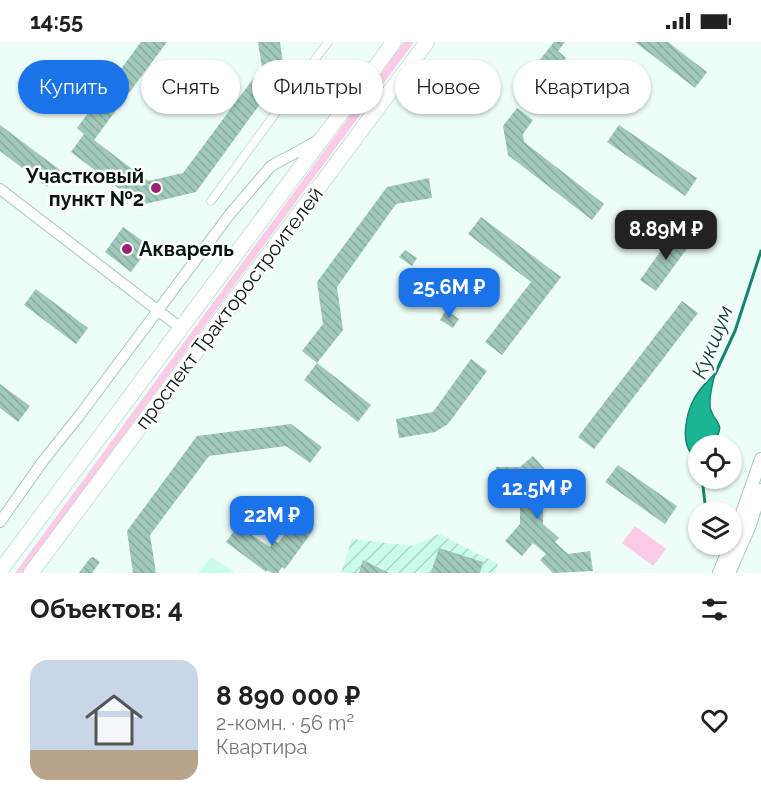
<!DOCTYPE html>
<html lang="ru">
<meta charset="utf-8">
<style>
:root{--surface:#fff;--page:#f2f2f2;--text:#202124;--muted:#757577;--line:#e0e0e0;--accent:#1a73e8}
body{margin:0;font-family:Raleway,sans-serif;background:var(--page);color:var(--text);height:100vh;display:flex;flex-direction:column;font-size:22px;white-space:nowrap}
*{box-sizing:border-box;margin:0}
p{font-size:20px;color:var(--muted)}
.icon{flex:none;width:33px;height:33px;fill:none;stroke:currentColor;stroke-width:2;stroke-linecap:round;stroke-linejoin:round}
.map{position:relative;height:531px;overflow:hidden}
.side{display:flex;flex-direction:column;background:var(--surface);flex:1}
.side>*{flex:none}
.hud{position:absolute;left:18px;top:18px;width:726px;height:54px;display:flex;gap:12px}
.controls{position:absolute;left:688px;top:393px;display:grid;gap:12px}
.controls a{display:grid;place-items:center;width:54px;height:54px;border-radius:50%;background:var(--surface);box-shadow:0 2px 4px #0004;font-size:30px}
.price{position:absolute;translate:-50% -51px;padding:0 14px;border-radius:12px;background:var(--accent);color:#fff;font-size:20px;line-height:39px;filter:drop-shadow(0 2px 3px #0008)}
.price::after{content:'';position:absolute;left:50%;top:36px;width:18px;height:14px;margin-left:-9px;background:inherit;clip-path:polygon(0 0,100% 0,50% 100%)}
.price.selected{background:#222;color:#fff}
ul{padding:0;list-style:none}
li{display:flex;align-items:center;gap:18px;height:150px;padding:0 30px}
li+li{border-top:2px solid var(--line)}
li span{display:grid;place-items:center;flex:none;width:168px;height:120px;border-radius:18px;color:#555}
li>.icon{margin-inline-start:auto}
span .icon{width:72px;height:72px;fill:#fffc;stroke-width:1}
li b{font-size:26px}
h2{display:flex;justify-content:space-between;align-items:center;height:72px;padding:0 30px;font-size:26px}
.pill{padding:0 21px;border-radius:27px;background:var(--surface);box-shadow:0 2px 4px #0004;font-size:21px;line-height:54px}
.pill.selected{background:var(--accent);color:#fff}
.status{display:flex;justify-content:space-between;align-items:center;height:42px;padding:0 30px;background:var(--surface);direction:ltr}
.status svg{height:16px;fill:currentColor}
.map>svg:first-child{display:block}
</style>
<div class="status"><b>14:55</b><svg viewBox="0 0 49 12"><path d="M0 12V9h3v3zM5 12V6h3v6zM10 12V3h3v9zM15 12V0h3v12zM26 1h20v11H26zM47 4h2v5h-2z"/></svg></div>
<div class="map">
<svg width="761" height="531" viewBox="0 0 761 531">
<defs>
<pattern id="industrial-furrows" width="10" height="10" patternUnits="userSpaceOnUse" patternTransform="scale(1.5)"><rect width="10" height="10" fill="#c9fceb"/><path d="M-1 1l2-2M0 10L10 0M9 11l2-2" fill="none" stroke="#abd7c8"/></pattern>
<pattern id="building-back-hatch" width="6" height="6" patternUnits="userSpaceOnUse" patternTransform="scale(1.5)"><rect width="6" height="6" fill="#a0c8bb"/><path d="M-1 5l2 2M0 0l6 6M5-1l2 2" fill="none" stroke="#88aba0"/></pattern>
</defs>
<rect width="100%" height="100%" fill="#edfdf8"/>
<path fill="#c9fceb" d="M211,515L235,531H198Z"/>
<path fill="url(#industrial-furrows)" d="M439,492L498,522L495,531H341L352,497L412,504Z"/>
<path fill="#fbcbe6" d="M404,0H414L22,531H15Z
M635,484L666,507L653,524L622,501Z"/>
<path fill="#1bb595" stroke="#15856d" stroke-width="1.5" d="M715,331C713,341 709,353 710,364C712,382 730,379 711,403L699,404V416H696C677,402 687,365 699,349C704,342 711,337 715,331Z"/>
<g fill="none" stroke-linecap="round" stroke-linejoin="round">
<path stroke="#15856d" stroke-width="3" d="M715,332L735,289L761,209
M702,436L706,470"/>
</g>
<path fill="url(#building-back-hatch)" d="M141,0H167L129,51L112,39Z
M258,0H280L284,29L196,150L141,163L71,110L84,92L77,86L100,55L117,67L94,98L148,139L183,131L262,25Z
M554,0H565L558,9L566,16L546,41L531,29Z
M635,0H668L707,30L695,46Z
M517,66L533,78L523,92L524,100L604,162L592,178L508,113L503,84Z
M0,83L60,128L47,145L0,109Z
M619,83L697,136L685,154L607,100Z
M429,136L432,156L396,162L337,245L343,288L317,321L302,309L323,282L317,240L387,145Z
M481,175L561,235L502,313L485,300L531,240L468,192Z
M123,185L150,204L131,230L105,210Z
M675,189L691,201L656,249L640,238Z
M405,208L417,216L412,224L399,215Z
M36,247L88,286L76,302L24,263Z
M682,259L698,271L594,407L578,395Z
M446,268L459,277L453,286L440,278Z
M471,317L487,329L448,382L435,390L399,396L396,377L433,370Z
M317,321L371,363L358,380L304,338Z
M0,342L30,364L18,380L0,366Z
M291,382L322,405L310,421L286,404L209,414L150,493L156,531H133L127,489L197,394Z
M533,414L548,431L535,443V464H543V482L559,496L555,500L568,512L590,509L593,529L553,531L540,518L546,512L533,501L522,514L505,499L520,482V465H513L514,448H496V425H520Z
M618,423L677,464L665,482L605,440Z
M297,475L314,487L285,527L282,525L278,531H272L267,528L266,530L226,500L238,484L270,505L275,499L278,501Z
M439,506L483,520L480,531H431Z
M93,515L100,520L92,531H79L90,516Z
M363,518L389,531H359Z"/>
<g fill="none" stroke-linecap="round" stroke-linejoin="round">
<defs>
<path id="pedestrian" d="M211,159L328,0"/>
<path id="minor" d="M0,147L182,287
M0,480L43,419L79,374L230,172L271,124L319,98"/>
<path id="tertiary" d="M732,500L761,417
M719,531L731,502
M729,531L750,483L761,448"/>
<path id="primary" d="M0,529L394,0
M31,531L427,0"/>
</defs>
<use href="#pedestrian" stroke="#a1c8bb" stroke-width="9"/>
<use href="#minor" stroke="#a1c8bb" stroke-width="12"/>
<use href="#tertiary" stroke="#a1c8bb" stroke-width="14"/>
<use href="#primary" stroke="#a1c8bb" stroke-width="16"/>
<use href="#pedestrian" stroke="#fff" stroke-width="8"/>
<use href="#minor" stroke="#fff" stroke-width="10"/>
<use href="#tertiary" stroke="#fff" stroke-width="12"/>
<use href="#primary" stroke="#fff" stroke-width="15"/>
</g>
<g fill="#9c2076" stroke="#fff" stroke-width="2">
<circle cx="156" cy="146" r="6"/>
<circle cx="127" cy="207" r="6"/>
</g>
<g text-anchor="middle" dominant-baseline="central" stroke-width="5" stroke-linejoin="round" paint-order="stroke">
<g font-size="20" font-weight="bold" fill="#061511" stroke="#fff" text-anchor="end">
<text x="144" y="134">Участковый<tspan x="144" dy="23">пункт №2</tspan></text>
<text x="139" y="207" text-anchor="start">Акварель</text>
</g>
<g font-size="20" fill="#061511" stroke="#fff">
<text transform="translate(229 266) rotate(-53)">проспект Тракторостроителей</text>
</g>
<g font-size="21" font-style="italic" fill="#084538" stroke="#fff">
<text transform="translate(712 300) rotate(-68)">Кукшум</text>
</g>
</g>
</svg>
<div class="controls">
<a><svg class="icon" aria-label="locate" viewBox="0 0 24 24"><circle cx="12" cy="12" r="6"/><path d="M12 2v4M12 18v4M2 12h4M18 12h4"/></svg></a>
<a><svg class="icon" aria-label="layers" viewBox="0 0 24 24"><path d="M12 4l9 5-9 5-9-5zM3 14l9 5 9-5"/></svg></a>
</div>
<b class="price selected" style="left:666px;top:219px">8.89M ₽</b>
<b class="price" style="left:449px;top:277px">25.6M ₽</b>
<b class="price" style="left:537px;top:478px">12.5M ₽</b>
<b class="price" style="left:272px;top:505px">22M ₽</b>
<div class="hud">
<a class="pill selected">Купить</a>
<a class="pill">Снять</a>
<a class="pill">Фильтры</a>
<a class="pill">Новое</a>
<a class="pill">Квартира</a>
</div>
</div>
<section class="side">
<h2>Объектов: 4<svg class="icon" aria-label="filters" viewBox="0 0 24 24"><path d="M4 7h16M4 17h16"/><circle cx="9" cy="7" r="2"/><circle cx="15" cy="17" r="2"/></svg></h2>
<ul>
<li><span style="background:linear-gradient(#c9d6e8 75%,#b9a48a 0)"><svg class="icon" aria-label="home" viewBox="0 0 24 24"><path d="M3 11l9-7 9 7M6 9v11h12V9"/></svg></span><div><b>8 890 000 ₽</b><p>2-комн. · 56 m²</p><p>Квартира</p></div><svg class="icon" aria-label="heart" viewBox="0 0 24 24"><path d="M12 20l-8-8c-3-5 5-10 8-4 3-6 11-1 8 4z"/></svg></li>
</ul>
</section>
